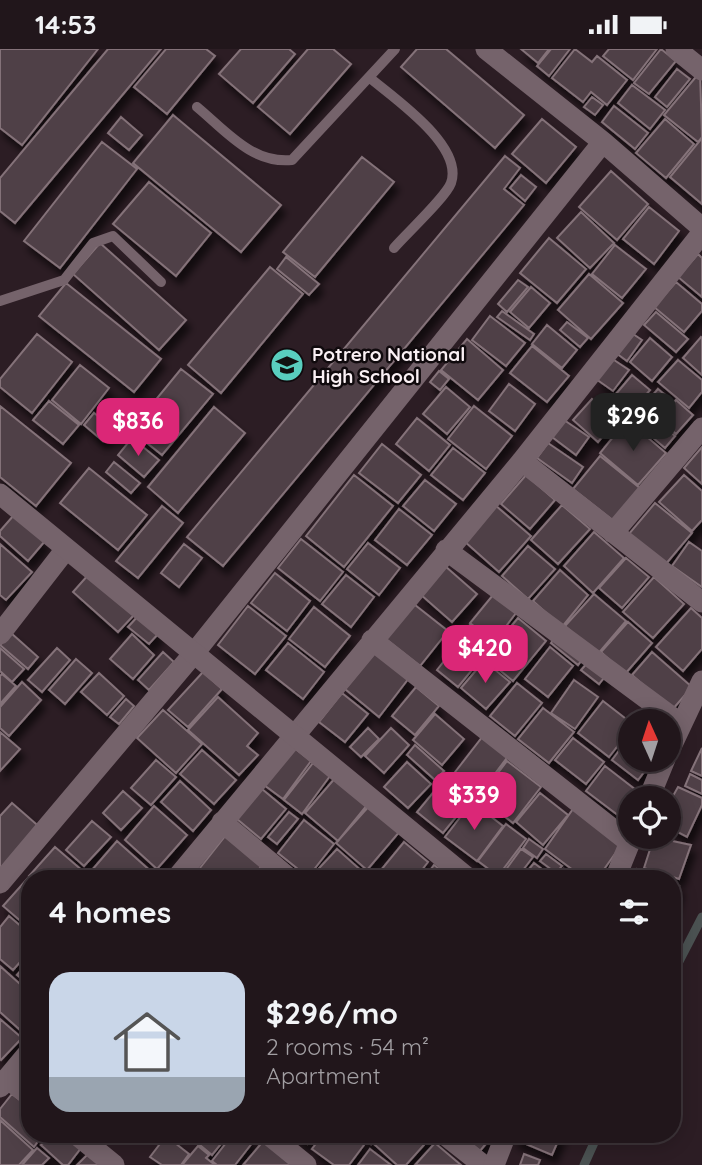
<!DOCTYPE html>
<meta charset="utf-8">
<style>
:root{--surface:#21161b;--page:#291f24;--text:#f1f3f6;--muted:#a29fa3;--line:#3e353a;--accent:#db2777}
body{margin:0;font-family:Quicksand,sans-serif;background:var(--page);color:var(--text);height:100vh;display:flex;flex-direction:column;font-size:26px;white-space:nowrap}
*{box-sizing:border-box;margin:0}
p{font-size:23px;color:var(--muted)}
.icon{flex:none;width:38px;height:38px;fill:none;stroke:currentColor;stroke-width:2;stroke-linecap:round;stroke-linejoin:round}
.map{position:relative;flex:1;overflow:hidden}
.panel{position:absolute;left:21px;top:821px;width:660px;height:273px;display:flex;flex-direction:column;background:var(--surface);border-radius:28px;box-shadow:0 4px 18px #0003,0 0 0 2px var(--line)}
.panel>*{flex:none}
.needle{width:46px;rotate:357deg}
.buttons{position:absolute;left:618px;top:660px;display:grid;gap:14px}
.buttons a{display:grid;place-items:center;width:63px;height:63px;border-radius:50%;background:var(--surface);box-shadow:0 4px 18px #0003,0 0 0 2px var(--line);font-size:35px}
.price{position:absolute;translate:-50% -60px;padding:0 16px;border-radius:14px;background:var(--accent);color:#fff;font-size:23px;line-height:46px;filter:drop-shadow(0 2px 4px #0008)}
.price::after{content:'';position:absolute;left:50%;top:42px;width:21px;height:16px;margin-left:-10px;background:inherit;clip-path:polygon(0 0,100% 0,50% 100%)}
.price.current{background:#222;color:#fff}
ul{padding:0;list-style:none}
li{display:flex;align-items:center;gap:21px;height:175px;padding:0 28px}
li span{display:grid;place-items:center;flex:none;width:196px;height:140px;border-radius:21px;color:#555}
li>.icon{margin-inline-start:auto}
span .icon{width:84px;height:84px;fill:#fffc;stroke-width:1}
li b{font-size:30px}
h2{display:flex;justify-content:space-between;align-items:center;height:84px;padding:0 28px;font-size:30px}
.status{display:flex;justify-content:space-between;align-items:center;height:49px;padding:0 35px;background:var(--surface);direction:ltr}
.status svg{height:19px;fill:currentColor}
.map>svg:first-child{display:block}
</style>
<div class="status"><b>14:53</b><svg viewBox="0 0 49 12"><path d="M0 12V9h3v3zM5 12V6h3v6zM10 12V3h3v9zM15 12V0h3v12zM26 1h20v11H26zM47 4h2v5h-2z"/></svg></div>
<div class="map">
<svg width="702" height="1116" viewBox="0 0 702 1116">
<defs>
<filter id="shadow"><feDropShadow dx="4.5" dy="8" stdDeviation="3.5" flood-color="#0009"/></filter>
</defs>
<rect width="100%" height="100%" fill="#2c1d24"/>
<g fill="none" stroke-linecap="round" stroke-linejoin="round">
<path stroke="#4b5252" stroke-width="9" d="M672,926L702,868
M584,1116L598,1085"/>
</g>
<path fill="#4f3f46" stroke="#847279" stroke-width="2" filter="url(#shadow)" d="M0,0H98L22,96L0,79Z
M108,0H161L15,174L0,162V129Z
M166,0H206L215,7L167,65L134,38Z
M241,0H289L295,5L253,54L219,25Z
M308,0H333L351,15L290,85L258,58Z
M417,0H446L524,66L495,99L401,18Z
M521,0H549L538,14Z
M551,0H570L549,27L537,17Z
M575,0L592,13L597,7L627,31L607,56L591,43L583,53L552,29Z
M609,0H657L633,31L603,7Z
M661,0L676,12L649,45L634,34Z
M677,20L690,30L667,58L655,48Z
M700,23L702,88L698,93L664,66Z
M632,36L665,61L650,80L618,54Z
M592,48L603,56L595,66L584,58Z
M614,57L648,84L635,100L602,73Z
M173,66L281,156L241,203L133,114Z
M121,68L142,86L129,101L108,84Z
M542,70L576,98L546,134L512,105Z
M665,70L694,95L666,129L636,104Z
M702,89V155L670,128Z
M102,93L137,120L60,219L24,192Z
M505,107L520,119L504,140L524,156L223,517L187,488Z
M362,108L394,133L315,228L283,203Z
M611,122L648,155L617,191L579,158Z
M521,126L536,138L525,152L510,139Z
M149,133L211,184L176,227L113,175Z
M649,158L679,182L654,215L623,190Z
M581,163L614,194L590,219L557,189Z
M549,189L586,220L557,254L520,224Z
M100,194L186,271L159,301L73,225Z
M615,196L646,220L622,249L592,225Z
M698,205L702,209V248L678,228Z
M286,208L319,235L309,246L277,220Z
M270,218L303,245L221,344L188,316Z
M589,225L623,254L591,290L558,261Z
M518,231L528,238L507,263L498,255Z
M676,233L702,255V262L684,283L654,258Z
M66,234L161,310L134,343L39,267Z
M531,238L550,254L529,279L510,263Z
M502,262L534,285L530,291L497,268Z
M656,263L688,290L676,303L644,276Z
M490,267L525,294L506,317L472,291Z
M567,273L588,289L580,298L560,281Z
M547,276L577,301L562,319L532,295Z
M630,283L642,291L627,312L616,304Z
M37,285L72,313L32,364L0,338V330Z
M701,288L702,289V326L683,309Z
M650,289L672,308L652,332L630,313Z
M467,290L503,321L478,351L441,321Z
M532,297L569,327L547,353L510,324Z
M611,309L629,321L613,342L596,330Z
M678,311L702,331V343L689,359L658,333Z
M80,316L109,339L81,375L52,351Z
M181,320L213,345L162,406L131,381Z
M439,322L449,330L440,341L430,333Z
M632,326L650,341L628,367L610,352Z
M509,335L535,355L515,382L489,362Z
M446,338L470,358L447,385L423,365Z
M658,340L670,350L655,368L643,357Z
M592,350L617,371L598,393L573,371Z
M676,351L693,366L676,385L659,370Z
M49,352L79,376L63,395L33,371Z
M0,357L71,414L36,457L0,428Z
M474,357L512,387L486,420L448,390Z
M214,358L245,384L178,464L148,438Z
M641,358L675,387L665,399L631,370Z
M94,364L113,379L103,392L84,376Z
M417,369L450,396L429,422L396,395Z
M564,371L589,388L576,406L552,388Z
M627,371L666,404L638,436L600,404Z
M132,389L159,411L144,428L118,406Z
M548,394L583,418L572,434L537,409Z
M382,395L421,426L398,454L359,424Z
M702,398V435L684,419Z
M453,399L485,424L463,451L431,426Z
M600,407L641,440L615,473L573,440Z
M114,413L140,434L131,444L106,423Z
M89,419L147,466L118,501L60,454Z
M354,426L393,457L344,518L306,487Z
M526,426L555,451L530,480L501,455Z
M684,426L702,442V471L692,482L659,453Z
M425,431L456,455L434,482L403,457Z
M655,454L692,484L665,516L628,486Z
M495,456L531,487L499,523L464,492Z
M562,456L590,480L558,515L531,491Z
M162,457L183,474L138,529L116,512Z
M399,460L432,486L407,516L375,491Z
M14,466L45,492L28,512L0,487V482Z
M594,483L624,509L593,544L564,517Z
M301,490L343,523L320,552L278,519Z
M689,493L702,502V538L672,517Z
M368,494L400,519L379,546L347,520Z
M0,495L32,523L6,551L0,546Z
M184,495L202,509L179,538L161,524Z
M528,497L555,520L528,550L502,527Z
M626,509L649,528L622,559L599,539Z
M445,517L477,545L452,573L420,545Z
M560,521L588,546L562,578L533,552Z
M275,524L310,552L287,582L251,554Z
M89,525L134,566L118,583L73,543Z
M346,526L374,548L351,578L322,555Z
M654,528L684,555L653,589L623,563Z
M594,545L626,572L597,606L565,577Z
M493,546L516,564L494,593L470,574Z
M410,552L448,582L420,617L382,587Z
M248,557L286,587L255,625L218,596Z
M314,558L350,587L325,618L289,590Z
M691,559L702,569V600L683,622L656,598Z
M139,566L159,584L149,595L128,578Z
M518,569L546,592L513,632L485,609Z
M628,573L652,594L625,625L601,603Z
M470,576L490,592L481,604L460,588Z
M11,584L38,608L28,620L0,596Z
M132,585L154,606L133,630L110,610Z
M558,585L585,607L578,616L551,594Z
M459,593L481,610L458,638L437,621Z
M288,594L324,623L303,650L266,621Z
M550,598L573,617L548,648L525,630Z
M0,599L24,620L12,633L0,622Z
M57,599L70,611L42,643L28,631Z
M376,602L409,629L379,668L345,640Z
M163,603L174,613L149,641L138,631Z
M652,603L692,638L672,661L632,626Z
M76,610L92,624L65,655L49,641Z
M590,611L607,625L599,635L581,621Z
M484,612L510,633L486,660L461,639Z
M203,623L222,640L188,678L168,661Z
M99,624L124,647L107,666L81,643Z
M2,625L16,637L0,655V627Z
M574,631L598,648L575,680L551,664Z
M22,633L41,651L9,687L0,679V658Z
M517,634L542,654L515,687L490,667Z
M416,638L439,657L415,686L392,667Z
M342,644L368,665L345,693L319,673Z
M218,648L258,684L247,697L258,706L239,726L188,681Z
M126,650L134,657L119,675L110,668Z
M603,652L630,673V681L609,708L578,684Z
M543,659L574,683L549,714L518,690Z
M163,661L202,695L176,724L137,689Z
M435,665L464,690L442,716L413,691Z
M368,679L379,690L361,708L350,698Z
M391,679L409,696L384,724L365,707Z
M0,683L20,700L0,722Z
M483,687L509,706L478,747L452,727Z
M630,687V710H654L638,731L612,711Z
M573,689L604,713L586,735L555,711Z
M415,696L444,722L435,731L407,706Z
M293,698L311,712L283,750L264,736Z
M702,699V727L691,722Z
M202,701L236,731L214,755L180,725Z
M156,711L176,728L151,756L131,739Z
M507,712L541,738L513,774L480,748Z
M407,713L431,735L408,759L384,738Z
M313,714L330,727L302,765L284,751Z
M605,717L645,748L630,749V768L627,773L586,742Z
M690,725L702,731V745L685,737Z
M447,727L473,747L443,784L417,763Z
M336,728L368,755L338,792L305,764Z
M180,732L211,761L193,782L161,753Z
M678,738L702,749V756L687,788L668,778V756Z
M262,740L286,760L261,790L237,770Z
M123,742L142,759L121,781L103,764Z
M540,744L568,766L543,796L516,773Z
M472,753L503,777L477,812L445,788Z
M12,754L43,781L0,825V767Z
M370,756L401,781L367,821L336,794Z
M154,757L187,786L157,820L125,791Z
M573,760L622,795L597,830H585L545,800Z
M289,763L298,770L277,795L268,788Z
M304,771L334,795L308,828L278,804Z
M92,772L111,788L84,817L66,801Z
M506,775L526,790L498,827L478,812Z
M226,786L263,815L251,830H213L200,819Z
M654,788L691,796L679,830L644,819Z
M529,790L543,800L537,809L523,799Z
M117,792L155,826L152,830H101L92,821Z
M404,793L428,813L415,830H380L376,827Z
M55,798L91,829L32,830L29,827Z
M337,800L364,824L358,830H309Z
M521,800L533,808L516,830H499Z
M546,805L562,817L556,824L540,812Z
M534,814L554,829L521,830Z
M434,816L453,830H424Z
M194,818L209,830H185Z
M263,819L275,830H254Z
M564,820L578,830H557Z
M637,820L655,825L654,830H634Z
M28,829L30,831V880L3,857Z
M672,835L679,837L672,860Z
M9,867L30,885V902L13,921L0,910V878Z
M30,911V937L17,926Z
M0,917L30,944V969L19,980L0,963Z
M0,970L22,989L1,1011L0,1010Z
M12,1045L30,1059V1085H43L34,1098L0,1068V1060Z
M0,1071L33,1101L19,1116H0Z
M55,1085H66L81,1099L68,1116H63L41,1096Z
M208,1085H229L212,1106L200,1096Z
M233,1085H243L253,1093L235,1116H217L212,1112Z
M293,1085H315L307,1095Z
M323,1085H350L364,1096L349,1116H334L312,1100Z
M358,1085H379L371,1095Z
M385,1085H429L432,1087L406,1116H397L375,1096Z
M458,1085H494L480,1102Z
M516,1085H561L552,1106L514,1090Z
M166,1087L189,1105L181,1116H162L150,1108Z
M265,1090L295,1116H243Z
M435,1094L461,1116H415Z
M198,1097L209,1106L206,1109L215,1116H182Z
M37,1099L49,1109L42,1116H22Z
M370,1100L391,1116H358Z
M90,1103L105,1116H77Z
M524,1105L540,1111L538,1116H520Z"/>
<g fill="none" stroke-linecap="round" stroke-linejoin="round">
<path stroke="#75636b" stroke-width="10" d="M370,29C395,50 464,97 451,134C446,148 406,185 394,199
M197,58C226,82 252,115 292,111L395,0
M0,252L64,231L93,194L113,187L161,233"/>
<path stroke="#75636b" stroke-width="21" d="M486,0L603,93L702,179
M676,0L702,21
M522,412L702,553
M613,484L702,379
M446,501L681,675
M0,585L66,500
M372,591L629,793
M222,773L290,830
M176,830L522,412L702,184
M0,834L195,603L603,93
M7,1029L30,1047
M0,1038L30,1002
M76,1085L114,1116
M268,1085L306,1116
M444,1085L483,1116"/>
<path stroke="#75636b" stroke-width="21" d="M0,445L469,830
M668,704L702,632
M649,749L665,710
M615,830L632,788
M494,1116L506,1085"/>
</g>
<defs>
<symbol id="school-disc" viewBox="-11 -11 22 22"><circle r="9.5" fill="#59cebf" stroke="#100a0d"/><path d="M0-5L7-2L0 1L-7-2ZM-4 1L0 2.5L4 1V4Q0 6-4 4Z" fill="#111"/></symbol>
</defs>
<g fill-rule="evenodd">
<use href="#school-disc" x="268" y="297" width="38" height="38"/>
</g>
<g text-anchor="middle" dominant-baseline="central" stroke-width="5" stroke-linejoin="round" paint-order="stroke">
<g font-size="19" font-weight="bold" fill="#faf0f4" stroke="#100a0d" text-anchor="start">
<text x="312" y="305">Potrero National<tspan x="312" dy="22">High School</tspan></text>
</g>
</g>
</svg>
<div class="buttons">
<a><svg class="needle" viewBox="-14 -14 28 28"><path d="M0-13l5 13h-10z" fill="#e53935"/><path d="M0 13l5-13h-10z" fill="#a29fa3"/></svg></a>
<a><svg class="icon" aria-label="locate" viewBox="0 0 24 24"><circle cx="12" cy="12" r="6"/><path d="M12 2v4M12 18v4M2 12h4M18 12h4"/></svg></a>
</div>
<b class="price current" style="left:633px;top:404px">$296</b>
<b class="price" style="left:138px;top:409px">$836</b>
<b class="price" style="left:485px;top:636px">$420</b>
<b class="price" style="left:474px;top:783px">$339</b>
<section class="panel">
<h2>4 homes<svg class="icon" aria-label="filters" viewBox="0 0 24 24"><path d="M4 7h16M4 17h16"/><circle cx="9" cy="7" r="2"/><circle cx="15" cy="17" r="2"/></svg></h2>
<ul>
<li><span style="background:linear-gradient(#c9d6e8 75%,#9aa5b1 0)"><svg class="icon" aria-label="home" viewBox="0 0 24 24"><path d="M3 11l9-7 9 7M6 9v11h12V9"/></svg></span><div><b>$296/mo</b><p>2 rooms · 54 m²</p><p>Apartment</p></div></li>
</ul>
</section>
</div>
